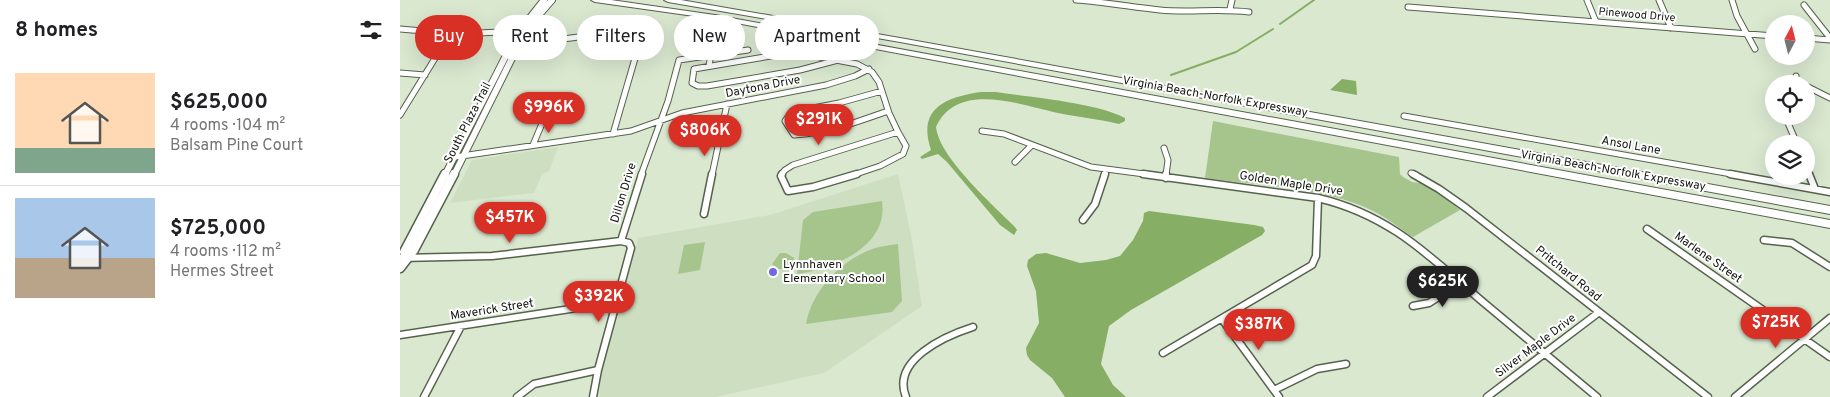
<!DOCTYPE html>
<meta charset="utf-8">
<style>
:root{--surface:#fff;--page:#f6f6f6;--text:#202124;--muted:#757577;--line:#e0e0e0;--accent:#d93025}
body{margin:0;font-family:Overpass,sans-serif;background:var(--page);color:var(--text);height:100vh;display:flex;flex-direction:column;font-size:19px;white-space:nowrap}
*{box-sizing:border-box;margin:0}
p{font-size:16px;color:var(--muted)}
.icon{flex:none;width:28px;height:28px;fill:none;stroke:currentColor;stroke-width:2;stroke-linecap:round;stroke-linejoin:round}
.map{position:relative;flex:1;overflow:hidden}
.sheet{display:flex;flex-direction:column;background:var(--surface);width:400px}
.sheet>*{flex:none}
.banner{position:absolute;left:15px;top:15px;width:475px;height:45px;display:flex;gap:10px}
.needle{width:32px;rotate:7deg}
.tools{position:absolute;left:1365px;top:15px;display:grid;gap:10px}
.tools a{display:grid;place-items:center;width:50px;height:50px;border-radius:50%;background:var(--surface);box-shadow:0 5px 20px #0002;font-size:25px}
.price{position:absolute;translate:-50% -42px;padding:0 11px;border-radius:18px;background:var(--accent);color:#fff;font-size:16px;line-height:32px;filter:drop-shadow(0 1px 2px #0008)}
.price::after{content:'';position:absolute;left:50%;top:30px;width:15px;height:11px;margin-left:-8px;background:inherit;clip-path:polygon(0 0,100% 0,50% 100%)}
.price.active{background:#222;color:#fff}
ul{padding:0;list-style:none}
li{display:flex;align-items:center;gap:15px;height:125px;padding:0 15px}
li+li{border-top:1px solid var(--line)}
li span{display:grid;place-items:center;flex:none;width:140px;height:100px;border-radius:0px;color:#555}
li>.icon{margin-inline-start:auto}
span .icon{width:60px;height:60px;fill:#fffc;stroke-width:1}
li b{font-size:21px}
h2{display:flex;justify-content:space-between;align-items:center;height:60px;padding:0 15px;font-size:21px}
.pill{padding:0 18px;border-radius:22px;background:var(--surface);box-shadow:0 5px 20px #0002;font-size:18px;line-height:45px}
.pill.active{background:var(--accent);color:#fff}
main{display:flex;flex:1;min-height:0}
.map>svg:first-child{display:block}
</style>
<main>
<section class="sheet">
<h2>8 homes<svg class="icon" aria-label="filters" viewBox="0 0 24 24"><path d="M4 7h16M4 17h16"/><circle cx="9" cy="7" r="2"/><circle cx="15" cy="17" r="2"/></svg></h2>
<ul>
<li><span style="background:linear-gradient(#ffd9b3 75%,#7fa58c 0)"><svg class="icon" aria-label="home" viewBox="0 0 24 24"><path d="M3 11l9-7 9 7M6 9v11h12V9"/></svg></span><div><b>$625,000</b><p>4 rooms · 104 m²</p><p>Balsam Pine Court</p></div></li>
<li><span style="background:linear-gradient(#a9c7e8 60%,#b9a48a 0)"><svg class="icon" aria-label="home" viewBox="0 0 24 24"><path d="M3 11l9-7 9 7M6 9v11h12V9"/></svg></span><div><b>$725,000</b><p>4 rooms · 112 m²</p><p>Hermes Street</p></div></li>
</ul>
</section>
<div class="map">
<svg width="1430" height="397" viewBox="0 0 1430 397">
<rect width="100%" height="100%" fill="#dae8d0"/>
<path fill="#cddfc0" d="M158,147L149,171L142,174L134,193L50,203L72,160Z
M498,174L511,235L522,306L424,373L316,397H199L201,376L238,238L370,215Z"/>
<path fill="#a5c58d" d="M813,121L999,157L1000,174L1003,177L1012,182L1028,184L1060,210L1013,237C999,228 986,217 971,210C927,188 854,185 805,178Z
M482,201C489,247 433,269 397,274L403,220L413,212Z
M305,242L300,270L278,274L284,245Z
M498,244L502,301L492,312L406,324C412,290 442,259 475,248C482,246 491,245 498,244Z
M380,253H386L394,258L393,264L388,269H379L372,264Z"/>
<path fill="#86ae65" d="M942,79L956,81L957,95L930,90Z
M581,92H596C629,97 698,103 725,118V121L719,124C699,119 678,117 658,113C621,105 557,80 536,127C539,157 592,204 614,226L617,230L614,235L600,225L547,162L538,154L522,159L520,157L531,150C517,109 545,97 581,92Z
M749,211L854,225L863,227L865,231L862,235L731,310L709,326L701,364L713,385L726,397H665L652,378L630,360L627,355L626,348L639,323L636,291L627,266L628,260L636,254L646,253L680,263L706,260L720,256L733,240L743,221L744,213Z"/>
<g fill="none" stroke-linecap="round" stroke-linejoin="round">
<path stroke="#86ae65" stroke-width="2" d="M880,24L914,0
M771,75L836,52L873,29"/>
<defs>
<path id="street-far1" d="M676,0C704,2 732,7 760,10C790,13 819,8 849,12
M1187,0L1196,22
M1259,0L1271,28
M1332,0L1337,16L1355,49
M1404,5L1430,38
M1008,7L1374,36
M830,9L832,0
M0,29L58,34L122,31
M1406,38L1430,40
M118,45L201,34
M438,60L400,70L307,86H298L292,83L294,69L394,52L457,64L472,72L479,82L489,113L498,132
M309,66L314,35
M0,73L25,75
M1396,76V80L1402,84
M1406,86L1430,98
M482,91L439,103L398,111L390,114L385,121L394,135C427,133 457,122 488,111
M0,115L50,34
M1004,116L1337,175
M1385,116L1397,144
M582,131L604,134L691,167L752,175
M213,134L245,24
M133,145L146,114
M764,148L768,160L766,175
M55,157L231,131L282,113L426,85L455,76L469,69
M615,162L632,145
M1406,167L1409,175
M1011,173L1016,175
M241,175L268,101L279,60L348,50
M312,175L327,104
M381,175L385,170L393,165L498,132
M453,175L480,166L503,154L506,146L498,132
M704,175L706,170"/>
<path id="street" d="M382,174L381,176L388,191L413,187L457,174
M743,174L918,198C990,215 1029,256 1083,302C1121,334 1159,365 1197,397
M1013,174L1039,189L1066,208L1308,397
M1330,174L1430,192
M1409,174L1415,189
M766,178V174
M304,214L312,174
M683,220L695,204L705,174
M1247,229L1430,357
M1364,240L1392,243L1430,267
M221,241L242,174
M0,258L92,256L221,241L229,243L231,248L198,370L193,397
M1013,306L1029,303L1061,283
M822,319L879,397
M0,335L216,302
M763,353L912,265L916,256L918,198
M874,390L917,369L946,364
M24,397L61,326
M117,397L134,384L198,370
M506,397C491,360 545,336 573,327
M1087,397L1198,313
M1335,397L1430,318"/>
<path id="secondary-far1" d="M45,175L117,34L144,0
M54,175L126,30L152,0"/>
<path id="secondary" d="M6,258L4,252L45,174
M0,268L14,250L54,174"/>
<path id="highway" d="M191,0H211L315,15L1430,220V228L315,19L195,2Z
M264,0H281L500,38L1430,206V214L500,42L268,2Z"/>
</defs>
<use href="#street-far1" stroke="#56624d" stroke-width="7"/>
<use href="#street" stroke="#56624d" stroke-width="9"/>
<use href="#secondary-far1" stroke="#56624d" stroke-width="8"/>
<use href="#secondary" stroke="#56624d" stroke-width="11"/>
<use href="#highway" stroke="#56624d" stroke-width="2"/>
<use href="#street-far1" stroke="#fff" stroke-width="5"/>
<use href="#street" stroke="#fff" stroke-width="6"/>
<use href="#secondary-far1" stroke="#fff" stroke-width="6"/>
<use href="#secondary" stroke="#fff" stroke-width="8"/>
<use href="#highway" fill="#fff" fill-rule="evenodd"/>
</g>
<circle fill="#7069e3" stroke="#fff" stroke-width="2" cx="373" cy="272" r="5"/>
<g text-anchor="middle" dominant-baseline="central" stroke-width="4" stroke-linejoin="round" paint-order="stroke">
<g font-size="11" fill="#11150d" stroke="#fff">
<text transform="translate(1237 15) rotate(5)">Pinewood Drive</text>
</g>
<g font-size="12" fill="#11150d" stroke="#fff">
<text transform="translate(363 87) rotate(-11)">Daytona Drive</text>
<text transform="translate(815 97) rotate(10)">Virginia Beach-Norfolk Expressway</text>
<text transform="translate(68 123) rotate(-63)">South Plaza Trail</text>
<text transform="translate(1231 146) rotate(10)">Ansol Lane</text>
<text transform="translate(1213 171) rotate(10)">Virginia Beach-Norfolk Expressway</text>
<text transform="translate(891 184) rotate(9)">Golden Maple Drive</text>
<text transform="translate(224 193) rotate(-73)">Dillon Drive</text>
<text transform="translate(1308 258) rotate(35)">Marlene Street</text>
<text transform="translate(1168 274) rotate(39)">Pritchard Road</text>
<text transform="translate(92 310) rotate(-9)">Maverick Street</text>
<text transform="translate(1136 346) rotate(-37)">Silver Maple Drive</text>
</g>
<g font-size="12" fill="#11150d" stroke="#fff" text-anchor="start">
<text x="383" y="265">Lynnhaven<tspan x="383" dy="14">Elementary School</tspan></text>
</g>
</g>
</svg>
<div class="tools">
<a><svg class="needle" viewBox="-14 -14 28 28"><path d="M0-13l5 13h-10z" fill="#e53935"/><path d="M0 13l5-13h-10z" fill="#757577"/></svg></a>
<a><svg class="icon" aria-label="locate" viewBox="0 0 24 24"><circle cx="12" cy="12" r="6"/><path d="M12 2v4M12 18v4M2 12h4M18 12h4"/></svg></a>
<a><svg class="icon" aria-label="layers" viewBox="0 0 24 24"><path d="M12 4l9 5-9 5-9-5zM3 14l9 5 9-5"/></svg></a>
</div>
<b class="price" style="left:149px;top:134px">$996K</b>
<b class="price" style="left:419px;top:146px">$291K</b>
<b class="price" style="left:305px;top:157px">$806K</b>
<b class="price" style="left:110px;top:244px">$457K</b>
<b class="price active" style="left:1043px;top:308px">$625K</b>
<b class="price" style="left:199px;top:323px">$392K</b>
<b class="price" style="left:1376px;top:349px">$725K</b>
<b class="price" style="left:859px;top:351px">$387K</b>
<div class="banner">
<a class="pill active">Buy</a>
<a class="pill">Rent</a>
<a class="pill">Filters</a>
<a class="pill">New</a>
<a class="pill">Apartment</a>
</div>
</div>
</main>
